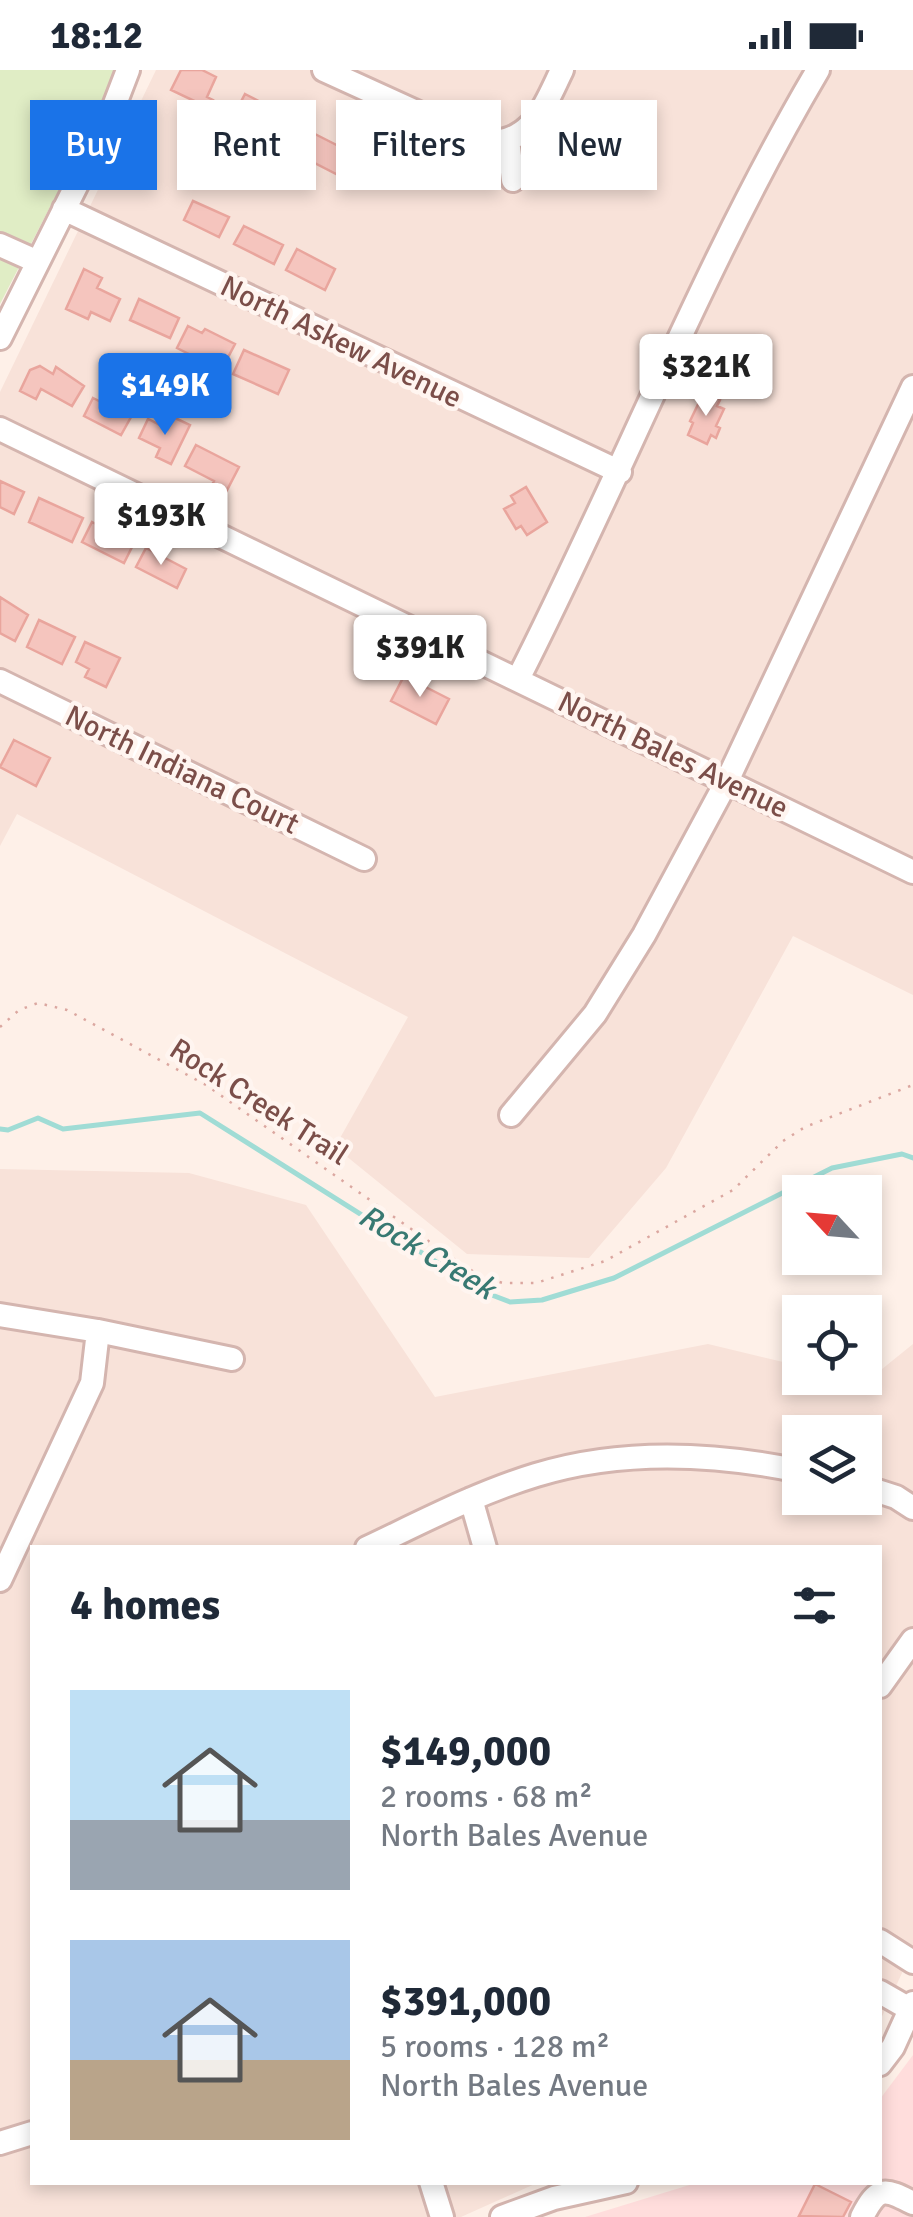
<!DOCTYPE html>
<meta charset="utf-8">
<style>
:root{--surface:#fff;--page:#f6f6f7;--text:#1f2937;--muted:#747a83;--accent:#1a73e8}
body{margin:0;font-family:Signika,sans-serif;background:var(--page);color:var(--text);height:100vh;display:flex;flex-direction:column;font-size:38px;white-space:nowrap}
*{box-sizing:border-box;margin:0}
p{font-size:32px;color:var(--muted)}
.icon{flex:none;width:55px;height:55px;fill:none;stroke:currentColor;stroke-width:2;stroke-linecap:round;stroke-linejoin:round}
.map{position:relative;flex:1;overflow:hidden}
.side{position:absolute;left:30px;top:1475px;width:852px;height:640px;display:flex;flex-direction:column;background:var(--surface);border-radius:0px;box-shadow:0 5px 15px #0003}
.side>*{flex:none}
.top-card{position:absolute;left:30px;top:30px;width:855px;height:90px;display:flex;gap:20px}
.needle{width:65px;rotate:296deg}
.controls{position:absolute;left:782px;top:1105px;display:grid;gap:20px}
.controls a{display:grid;place-items:center;width:100px;height:100px;border-radius:0px;background:var(--surface);box-shadow:0 5px 15px #0003;font-size:50px}
.price{position:absolute;translate:-50% -85px;padding:0 22px;border-radius:10px;background:#fff;color:#222;font-size:32px;line-height:65px;filter:drop-shadow(0 2px 5px #0008)}
.price::after{content:'';position:absolute;left:50%;top:60px;width:30px;height:22px;margin-left:-15px;background:inherit;clip-path:polygon(0 0,100% 0,50% 100%)}
.price.active{background:var(--accent);color:#fff}
ul{padding:0;list-style:none}
li{display:flex;align-items:center;gap:30px;height:250px;padding:0 40px}
li span{display:grid;place-items:center;flex:none;width:280px;height:200px;border-radius:0px;color:#555}
li>.icon{margin-inline-start:auto}
span .icon{width:120px;height:120px;fill:#fffc;stroke-width:1}
li b{font-size:42px}
h2{display:flex;justify-content:space-between;align-items:center;height:120px;padding:0 40px;font-size:42px}
.tag{padding:0 35px;border-radius:0px;background:var(--surface);box-shadow:0 5px 15px #0003;font-size:35px;line-height:90px}
.tag.active{background:var(--accent);color:#fff}
.status{display:flex;justify-content:space-between;align-items:center;height:70px;padding:0 50px;background:var(--surface);direction:ltr}
.status svg{height:28px;fill:currentColor}
.map>svg:first-child{display:block}
</style>
<div class="status"><b>18:12</b><svg viewBox="0 0 49 12"><path d="M0 12V9h3v3zM5 12V6h3v6zM10 12V3h3v9zM15 12V0h3v12zM26 1h20v11H26zM47 4h2v5h-2z"/></svg></div>
<div class="map">
<svg width="913" height="2147" viewBox="0 0 913 2147">
<rect width="100%" height="100%" fill="#fef0e8"/>
<path fill="#f8e2d9" fill-rule="evenodd" d="M156,0H913V925L793,866L666,1098L589,1188L467,1184L335,1077L408,947L17,744L0,776V322Z
M0,1099L189,1103L306,1135L435,1327L708,1274L800,1296V1308H848L866,1312L913,1274V1879L880,1951V1478H32V2112L537,2113L461,2147H0ZM800,1362H865V1428H800Z"/>
<path fill="#ffdddc" d="M913,1985V2147H585L696,2113L880,2112V2029Z"/>
<path fill="#e0edc5" d="M0,0H115L83,73L0,234Z"/>
<g fill="none" stroke-linecap="round" stroke-linejoin="round">
<path stroke="#a0dcd5" stroke-width="5" d="M0,1059L8,1060L38,1048L63,1059L200,1043L484,1222L510,1232L542,1230L614,1208L832,1098L902,1084L913,1088"/>
</g>
<path fill="#f5c5be" stroke="#e9a59d" stroke-width="2.5" d="M181,0H202L216,7L207,27L213,30L209,38L171,20Z
M245,24L299,52L289,72L264,59L262,64L250,58L252,54L234,45Z
M311,62L360,87L348,110L299,85Z
M193,131L229,147L219,167L184,150Z
M244,156L283,175L274,194L234,174Z
M297,179L335,199L325,220L286,200Z
M84,199L102,208L97,218L120,229L110,251L91,242L88,249L66,239Z
M139,229L179,248L170,268L130,250Z
M188,256L202,263L205,259L235,274L225,293L211,285L207,293L177,278Z
M244,280L289,300L278,324L233,304Z
M40,296L53,304L56,297L84,316L72,336L41,319L36,329L20,321L30,300Z
M704,322L720,330L717,336L724,339L716,356L720,358L716,368L711,365L707,374L688,365L693,353L690,351Z
M93,328L131,347L121,365L84,346Z
M173,347L190,355L171,394L156,387L160,378L139,368L148,349L168,359Z
M196,375L239,397L226,422L212,415L214,411L185,396Z
M0,411L24,422L14,444L0,437Z
M526,417L547,452L527,465L521,456L516,459L504,439L515,433L511,426Z
M39,428L83,448L72,472L29,452Z
M92,452L134,473L124,493L82,472Z
M146,478L186,499L177,518L136,497Z
M0,527L28,545L15,571L0,563Z
M39,550L75,567L62,594L27,577Z
M85,572L120,588L106,617L85,607L89,599L76,592Z
M404,606L449,629L436,654L391,631Z
M14,670L50,688L36,716L0,697Z
M815,2114L851,2132L843,2147L799,2146Z"/>
<g fill="none" stroke-linecap="round" stroke-linejoin="round">
<defs>
<path id="minor" d="M324,0L482,72C531,76 544,37 562,0
M508,70L513,110
M64,139L620,402
M0,175L38,192
M0,268L108,52L128,0
M0,359L913,802
M518,609C621,407 703,195 818,0
M0,611L364,789
M511,1045L595,944L644,865L727,711L913,317
M0,1245L98,1261L232,1289
M865,1417L896,1427L913,1438
M471,1429L485,1478
M367,1478C422,1452 477,1423 536,1405C621,1379 713,1383 800,1401
M0,1510L92,1313L98,1261
M880,1616L913,1570
M880,1871L913,1892
M880,1922L913,1941
M880,1994L893,1977L913,1933
M0,2073L32,2063
M431,2112L442,2147
M502,2147L554,2128L626,2112
M862,2147C878,2116 884,2118 913,2133"/>
</defs>
<use href="#minor" stroke="#d4b5af" stroke-width="28"/>
<path stroke="#dba7a0" stroke-width="2.5" stroke-dasharray="2.5 8" stroke-linecap="butt" d="M0,957L19,940L38,933L67,940L206,1015L454,1189L482,1207L503,1213H536L605,1191L733,1120L783,1071L805,1057L913,1015"/>
<use href="#minor" stroke="#fff" stroke-width="22"/>
</g>
<g text-anchor="middle" dominant-baseline="central" stroke-width="9" stroke-linejoin="round" paint-order="stroke">
<g font-size="30" fill="#7b4e49" stroke="#fff5f0">
<text transform="translate(341 272) rotate(26)">North Askew Avenue</text>
<text transform="translate(673 685) rotate(26)">North Bales Avenue</text>
<text transform="translate(182 700) rotate(26)">North Indiana Court</text>
<text transform="translate(259 1032) rotate(33)">Rock Creek Trail</text>
</g>
<g font-size="32" font-style="italic" fill="#387972" stroke="#fff5f0">
<text transform="translate(427 1182) rotate(31)">Rock Creek</text>
</g>
</g>
</svg>
<div class="controls">
<a><svg class="needle" viewBox="-14 -14 28 28"><path d="M0-13l5 13h-10z" fill="#e53935"/><path d="M0 13l5-13h-10z" fill="#747a83"/></svg></a>
<a><svg class="icon" aria-label="locate" viewBox="0 0 24 24"><circle cx="12" cy="12" r="6"/><path d="M12 2v4M12 18v4M2 12h4M18 12h4"/></svg></a>
<a><svg class="icon" aria-label="layers" viewBox="0 0 24 24"><path d="M12 4l9 5-9 5-9-5zM3 14l9 5 9-5"/></svg></a>
</div>
<b class="price" style="left:706px;top:349px">$321K</b>
<b class="price active" style="left:165px;top:368px">$149K</b>
<b class="price" style="left:161px;top:498px">$193K</b>
<b class="price" style="left:420px;top:630px">$391K</b>
<div class="top-card">
<a class="tag active">Buy</a>
<a class="tag">Rent</a>
<a class="tag">Filters</a>
<a class="tag">New</a>
</div>
<section class="side">
<h2>4 homes<svg class="icon" aria-label="filters" viewBox="0 0 24 24"><path d="M4 7h16M4 17h16"/><circle cx="9" cy="7" r="2"/><circle cx="15" cy="17" r="2"/></svg></h2>
<ul>
<li><span style="background:linear-gradient(#bfe0f5 65%,#9aa5b1 0)"><svg class="icon" aria-label="home" viewBox="0 0 24 24"><path d="M3 11l9-7 9 7M6 9v11h12V9"/></svg></span><div><b>$149,000</b><p>2 rooms · 68 m²</p><p>North Bales Avenue</p></div></li>
<li><span style="background:linear-gradient(#a9c7e8 60%,#b9a48a 0)"><svg class="icon" aria-label="home" viewBox="0 0 24 24"><path d="M3 11l9-7 9 7M6 9v11h12V9"/></svg></span><div><b>$391,000</b><p>5 rooms · 128 m²</p><p>North Bales Avenue</p></div></li>
</ul>
</section>
</div>
